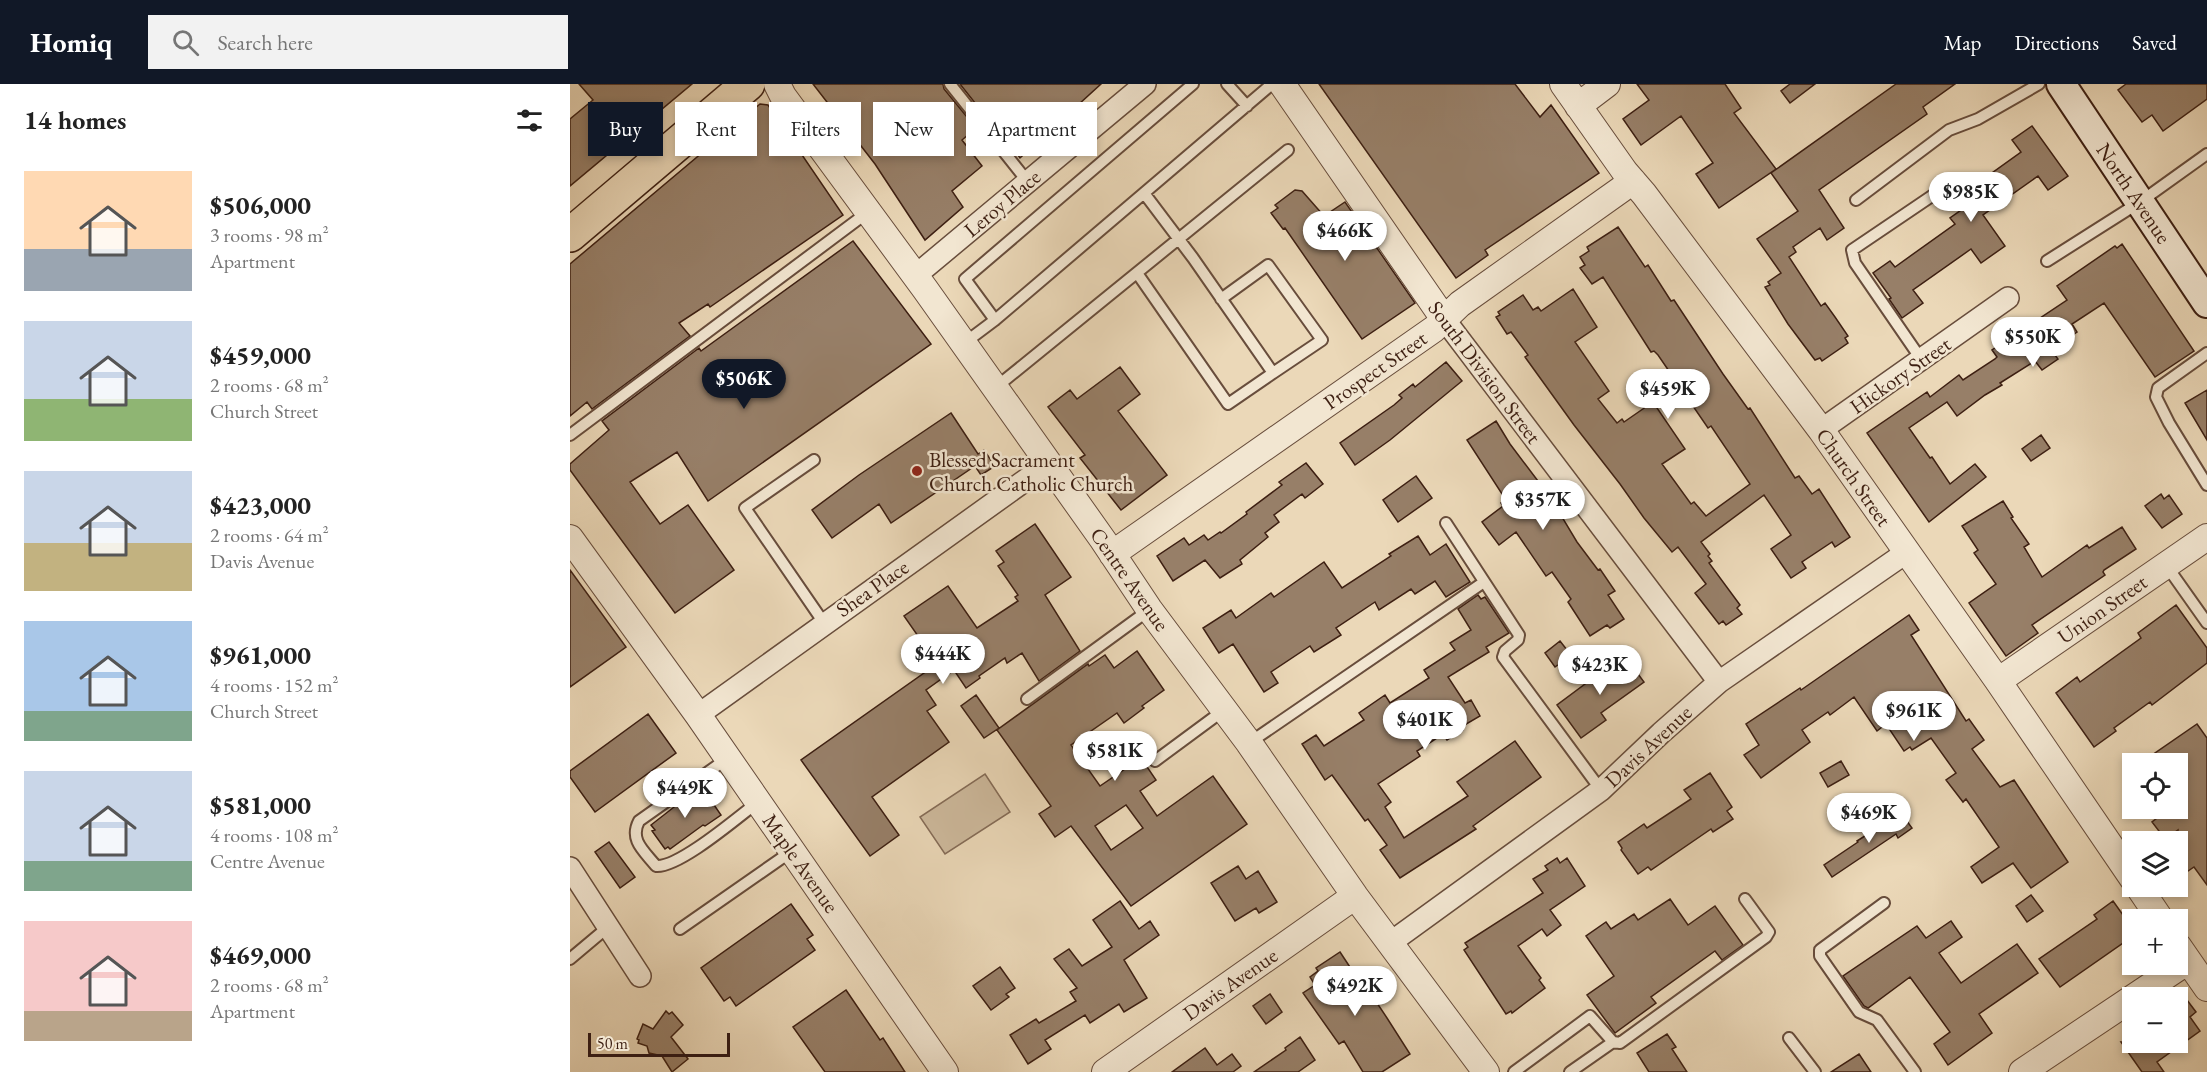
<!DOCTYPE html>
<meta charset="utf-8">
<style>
:root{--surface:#fff;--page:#f2f2f2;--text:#222;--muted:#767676;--accent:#111827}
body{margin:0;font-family:"EB Garamond",serif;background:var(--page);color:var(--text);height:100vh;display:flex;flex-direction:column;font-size:22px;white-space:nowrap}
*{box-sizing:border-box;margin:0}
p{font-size:20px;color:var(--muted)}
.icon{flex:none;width:33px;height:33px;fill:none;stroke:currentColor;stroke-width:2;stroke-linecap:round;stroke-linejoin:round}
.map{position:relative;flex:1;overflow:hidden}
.drawer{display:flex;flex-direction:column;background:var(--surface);width:570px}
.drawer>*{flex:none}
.banner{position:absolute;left:18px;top:18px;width:570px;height:54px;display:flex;gap:12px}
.buttons{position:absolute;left:1552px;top:669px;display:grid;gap:12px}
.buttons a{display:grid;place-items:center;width:66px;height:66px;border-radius:0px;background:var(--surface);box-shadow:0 3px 9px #0003;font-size:30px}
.scale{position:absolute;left:18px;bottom:15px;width:142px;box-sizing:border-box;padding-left:6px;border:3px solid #3d1f12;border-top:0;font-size:16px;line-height:21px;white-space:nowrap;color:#3d1f12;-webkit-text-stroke:4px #f2e6d1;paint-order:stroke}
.price{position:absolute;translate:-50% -51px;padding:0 14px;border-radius:21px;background:#fff;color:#222;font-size:20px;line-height:39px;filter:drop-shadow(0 2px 3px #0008)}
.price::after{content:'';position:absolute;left:50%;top:36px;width:18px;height:14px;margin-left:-9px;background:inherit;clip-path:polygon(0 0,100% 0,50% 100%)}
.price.on{background:var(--accent);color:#fff}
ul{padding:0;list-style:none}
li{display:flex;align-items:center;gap:18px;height:150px;padding:0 24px}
li span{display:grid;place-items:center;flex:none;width:168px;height:120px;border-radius:0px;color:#555}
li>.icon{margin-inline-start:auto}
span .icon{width:72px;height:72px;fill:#fffc;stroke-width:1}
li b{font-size:26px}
h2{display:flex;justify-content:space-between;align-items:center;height:72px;padding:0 24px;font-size:26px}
.pill{padding:0 21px;border-radius:0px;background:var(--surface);box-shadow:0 3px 9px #0003;font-size:21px;line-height:54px}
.pill.on{background:var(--accent);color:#fff}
header{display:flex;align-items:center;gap:36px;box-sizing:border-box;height:84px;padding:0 30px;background:var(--accent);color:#fff}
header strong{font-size:28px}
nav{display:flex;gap:33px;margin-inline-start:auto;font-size:21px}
.search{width:420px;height:54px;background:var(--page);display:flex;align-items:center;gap:15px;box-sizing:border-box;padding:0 21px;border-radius:0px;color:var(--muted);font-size:22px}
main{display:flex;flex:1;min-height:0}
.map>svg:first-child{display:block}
</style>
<header>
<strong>Homiq</strong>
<div class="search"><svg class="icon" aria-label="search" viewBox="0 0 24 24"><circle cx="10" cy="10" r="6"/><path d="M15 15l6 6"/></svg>Search here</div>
<nav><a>Map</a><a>Directions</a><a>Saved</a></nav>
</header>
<main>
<section class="drawer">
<h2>14 homes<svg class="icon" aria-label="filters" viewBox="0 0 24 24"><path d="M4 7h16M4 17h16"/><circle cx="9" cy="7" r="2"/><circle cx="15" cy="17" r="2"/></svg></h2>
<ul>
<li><span style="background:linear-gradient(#ffd9b3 65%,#9aa5b1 0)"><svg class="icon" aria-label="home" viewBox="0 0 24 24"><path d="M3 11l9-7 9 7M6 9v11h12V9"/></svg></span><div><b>$506,000</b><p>3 rooms · 98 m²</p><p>Apartment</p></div></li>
<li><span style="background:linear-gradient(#c9d6e8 65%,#8fb573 0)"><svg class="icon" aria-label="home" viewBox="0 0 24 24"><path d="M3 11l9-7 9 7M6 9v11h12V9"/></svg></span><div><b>$459,000</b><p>2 rooms · 68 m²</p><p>Church Street</p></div></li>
<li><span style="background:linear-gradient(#c9d6e8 60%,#c2b280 0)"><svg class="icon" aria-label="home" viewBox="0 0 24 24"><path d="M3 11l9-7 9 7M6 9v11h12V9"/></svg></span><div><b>$423,000</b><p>2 rooms · 64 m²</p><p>Davis Avenue</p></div></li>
<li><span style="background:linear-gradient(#a9c7e8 75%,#7fa58c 0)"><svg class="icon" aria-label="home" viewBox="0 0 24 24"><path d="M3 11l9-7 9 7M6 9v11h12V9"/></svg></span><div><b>$961,000</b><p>4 rooms · 152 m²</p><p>Church Street</p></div></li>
<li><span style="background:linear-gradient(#c9d6e8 75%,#7fa58c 0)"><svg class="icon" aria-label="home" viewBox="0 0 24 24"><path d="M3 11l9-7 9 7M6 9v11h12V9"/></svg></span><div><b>$581,000</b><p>4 rooms · 108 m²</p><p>Centre Avenue</p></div></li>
<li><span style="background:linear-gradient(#f6c9c9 75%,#b9a48a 0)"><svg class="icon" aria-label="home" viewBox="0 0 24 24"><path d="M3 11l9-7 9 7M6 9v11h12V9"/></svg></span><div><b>$469,000</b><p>2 rooms · 68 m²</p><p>Apartment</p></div></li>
</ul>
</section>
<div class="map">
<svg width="1637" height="988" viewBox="0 0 1637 988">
<rect width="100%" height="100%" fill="#ebd8b8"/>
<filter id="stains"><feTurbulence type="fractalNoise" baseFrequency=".00333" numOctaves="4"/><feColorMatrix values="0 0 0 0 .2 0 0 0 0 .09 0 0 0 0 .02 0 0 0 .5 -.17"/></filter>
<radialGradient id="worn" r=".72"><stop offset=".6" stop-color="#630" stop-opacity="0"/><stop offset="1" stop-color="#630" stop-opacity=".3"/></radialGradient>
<path fill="#cdb99c" stroke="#856c57" stroke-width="1.5" d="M415,690L440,728L375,770L350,733Z"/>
<path fill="#977f68" stroke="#3d1f12" stroke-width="1.5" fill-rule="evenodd" d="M9,0H122L0,102V35L23,16Z
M243,0H373L374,5L406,44L392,56L412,82L382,107L393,123L355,156L305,80Z
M390,0H531L450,74L419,32L417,34Z
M749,0H945L970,33L981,21L1029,89L915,166L918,171L886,194Z
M1067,0H1155L1171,24L1164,29L1206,85L1149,124L1126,90L1143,79L1111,32L1071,61L1053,35L1079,16Z
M1220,0H1245L1220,19L1211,7Z
M1326,0H1385L1353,23L1357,30L1249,106L1274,144L1257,156L1250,144L1223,163L1226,168L1219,173L1251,222L1255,219L1265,233L1278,252L1275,254L1278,259L1252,277L1250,274L1245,276L1218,240L1195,203L1200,201L1198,198L1211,189L1187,155L1228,127L1201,89Z
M1556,0H1637V15L1593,47L1582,31L1572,38L1548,6Z
M190,20L198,21L273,131L140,223L138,220L109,239L120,252L22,325L17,318L0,332V180Z
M1462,42L1498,92L1478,106L1468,92L1413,131L1435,162L1411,179L1401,165L1343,206L1353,219L1332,234L1319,215L1321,214L1303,189L1320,177L1325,183L1385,140L1380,134L1418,107L1414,102L1419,99L1415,94L1451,68L1442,56Z
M725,106L732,107L754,132L775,118L845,219L792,255L715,144L713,145L701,129L708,124L705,121Z
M1048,143L1075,183L1078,181L1101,217L1104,216L1153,290L1178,325L1180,324L1225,394L1229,392L1242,410L1249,405L1280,453L1265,463L1262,458L1232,478L1236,484L1221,494L1201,465L1221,451L1194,411L1131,458L1140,470L1138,472L1142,477L1139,479L1170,521L1167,524L1172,530L1156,541L1153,537L1149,540L1125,509L1136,500L1108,463L1102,468L1074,434L1050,400L1004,341L955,273L958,271L941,248L937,250L926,233L930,231L928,228L953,211L963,226L968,223L971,227L1003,205L1027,243L1005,258L1039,307L1028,315L1047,339L1052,335L1054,338L1083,318L1115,365L1092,380L1121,420L1124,418L1136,432L1180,400L1141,342L1138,344L1088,271L1084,267L1081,268L1033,193L1022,200L1010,184L1015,181L1010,173L1019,167L1017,163Z
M283,157L361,260L138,417L107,368L60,398L90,440L118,421L164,486L105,529L0,386V380L39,346L32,337L129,264L131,267Z
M1552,160L1624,267L1585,293L1534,219L1502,240L1507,248L1481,266L1488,275L1472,286L1465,277L1430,299L1432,301L1415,311L1387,332L1377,318L1339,344L1360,374L1362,373L1380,400L1405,380L1416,393L1359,438L1297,349L1357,308L1360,313L1389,291L1393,296L1425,275L1427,273L1422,266L1497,216L1487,202L1545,162L1547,164Z
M876,278L892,297L820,356L785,381L770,359L824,321L832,314L829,311L843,300L845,303Z
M550,283L570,310L548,327L597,391L551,426L510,374L515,371L478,323L500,306L507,315Z
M1637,306V356L1615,319Z
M381,329L408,370L414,366L425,382L411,391L405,382L321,439L309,420L262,454L242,426L289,391Z
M926,337L940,360L980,413L1007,458L1028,486L1030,485L1045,507L1038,511L1054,535L1040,544L1037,541L1020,552L998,518L1001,515L982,488L976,492L946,448L929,461L912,438L933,422L931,419L936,416L897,356Z
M1471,351L1480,364L1461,377L1452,365Z
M736,379L753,400L735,414L732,410L704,431L709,438L695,449L698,453L670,476L672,480L650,494L635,476L603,497L587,472L614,454L619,461L634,451L638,456L650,448L651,449L677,430L676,428L712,401L709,398Z
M846,392L862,414L828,438L813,416Z
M1591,410L1594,415L1599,411L1612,430L1592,444L1575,422Z
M1433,417L1443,433L1441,434L1459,460L1454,463L1472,493L1517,461L1519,464L1552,443L1566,465L1534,486L1533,488L1535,491L1462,541L1468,549L1436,572L1399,519L1426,500L1404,469L1408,466L1392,442Z
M465,440L501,493L475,511L510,567L469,597L452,569L437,579L435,574L409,592L410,594L396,604L384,586L356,606L366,621L357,627L379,658L302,713L329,751L300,772L231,676L361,584L356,576L362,572L334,532L378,502L407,544L448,517L445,513L448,511L428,482L434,478L426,467Z
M848,452L860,471L876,460L900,498L876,513L865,497L845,510L841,505L809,526L805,518L766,544L771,551L744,568L740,562L701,588L708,599L694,608L663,560L649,569L633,544L661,526L666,534L701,509L704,513L754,478L772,504L821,472L819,470Z
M0,486L56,563L0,603Z
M908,511L911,515L915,513L939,549L916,563L919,568L878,593L895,619L901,616L910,632L891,643L893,646L877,656L873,650L847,667L850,672L808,700L821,718L815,723L834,754L898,712L887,698L945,657L971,693L903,742L906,745L830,794L810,766L817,761L798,735L795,737L762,691L755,696L732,660L746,651L754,662L794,636L789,629L815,611L820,619L859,594L854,586L885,566L880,559L901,546L888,525Z
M1606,521L1637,564V579L1582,621L1580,618L1544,644L1546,647L1524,663L1486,609L1507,593L1510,598L1571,554L1568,549Z
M1339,531L1349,546L1341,551L1396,637L1399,635L1414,656L1402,665L1430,703L1444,696L1498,778L1461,804L1443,779L1412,799L1401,783L1429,763L1396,715L1393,718L1376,696L1386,689L1361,654L1342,666L1340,663L1334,667L1316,640L1307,647L1284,613L1260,631L1258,628L1232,646L1240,658L1191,694L1174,671L1189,661L1176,640L1230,604L1231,606Z
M990,557L1001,571L985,583L975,569Z
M567,567L594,606L572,622L574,624L554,639L547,629L501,661L530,702L571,674L586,696L570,707L587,732L643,692L677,740L561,822L501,742L485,753L469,730L481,722L427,646L518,580L519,582L535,571L544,584ZM556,721L573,744L541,766L525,742Z
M1054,571L1074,598L1031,629L1036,636L1011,654L987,621Z
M406,611L429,644L414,654L391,622Z
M78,630L106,669L25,728L0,693V687Z
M1627,640L1637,654V801L1624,783L1618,787L1608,774V746L1595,755L1582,738L1587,734L1580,724H1608V680H1569Z
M1271,677L1279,691L1258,703L1250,689Z
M1140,689L1162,723L1157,727L1163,735L1143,748L1141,745L1081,786L1078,783L1068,790L1051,766L1052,764L1048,758L1074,740L1077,744L1121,715L1114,706Z
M131,702L151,731L135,742L133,741L100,765L98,763L95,765L82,747L85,746L81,741Z
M1331,729L1342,744L1328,754L1326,750L1262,793L1254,781L1288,758L1287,757Z
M39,758L65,793L50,804L25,768Z
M987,774L990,779L997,774L1015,802L980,826L991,841L977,852L972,845L948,862L971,894L969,896L975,904L942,929L941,927L936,930L894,866L898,863L895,859L973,809L963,795L978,786L975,782Z
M668,782L676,795L688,787L707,818L689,829L686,824L665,837L641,799Z
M1461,811L1473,827L1457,838L1446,822Z
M1100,815L1118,841L1145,822L1173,861L1152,876L1145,867L1081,913L1086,919L1045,949L1017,911L1044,892L1016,852L1036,838L1041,845L1064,830L1068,836Z
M550,817L569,845L580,837L589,851L554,876L577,914L554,928L549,920L520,939L515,931L475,956L481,965L458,980L440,951L466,935L469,939L506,917L500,908L507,904L484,875L499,865L512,882L542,863L523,836Z
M1543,817L1563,845V852L1490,903L1469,875L1527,835L1524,831Z
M221,820L243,851L237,855L245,866L166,922L160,913L154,917L131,884Z
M1381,837L1392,853L1369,869L1391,899L1447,860L1468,889L1409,930L1422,949L1378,981L1364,960L1380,948L1340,893L1298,924L1294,922L1273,892L1347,842L1356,854Z
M770,868L799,912L801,910L817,934L840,970L812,988H793L774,957L769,960L733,909L745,901L740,893L748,887L746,884Z
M430,883L445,904L436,910L439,913L421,926L403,902Z
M276,906L310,956L313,954L335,988H255L223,943Z
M700,910L712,928L696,940L683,922Z
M1608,916L1611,920L1617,916L1626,928L1620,933L1630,947L1587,978L1594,988H1572L1551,958H1608Z
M96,927L99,930L102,928L113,941L101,953L118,975L102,988L92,972L79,969L77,962L68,959L69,956L67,955L73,940L83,945Z
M1097,950L1106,963L1102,965L1117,988H1079L1067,969Z
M730,953L745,976L728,988H684L716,966L715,964Z
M635,964L647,981L662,970L671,982L663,988H602Z
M1289,970L1301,988H1261Z"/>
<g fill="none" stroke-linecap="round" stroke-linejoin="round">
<defs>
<path id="service" d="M380,0L458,98
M657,0L677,22
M574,109L623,174L703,289L752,256L698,181L651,215
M1286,116L1379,46L1408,35L1469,0
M1477,177L1570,118L1637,70
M567,189L658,320L703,289
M425,236L395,195L623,0
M393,260L425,236L702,0
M1637,269L1588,304L1586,313L1599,339L1637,401
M1351,275L1285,179L1282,166L1384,97
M425,304L718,66
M0,351L298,128
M244,376L175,424L254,539
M876,439L949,551L948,556L935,567L933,573L1031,706
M1596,481L1637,539
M457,615L579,526
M679,659L914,498
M158,674L69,737C59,756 74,767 86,782C109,784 168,733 188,718
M585,677L654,626
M1314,819L1250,866V872L1289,928L1307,936L1345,988
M110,845L222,767
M0,875L38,843
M1219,954L1245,988
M1043,958L1050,959L1196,853L1199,848L1175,815
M944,988L1020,932L1043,958L1000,988"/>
<path id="minor" d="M345,192L575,0
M874,235L1149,598
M1251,346L1438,214
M128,631L478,380
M0,784L70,892
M820,859L1031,706L1091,649L1149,598L1337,468"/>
<path id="tertiary" d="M207,0L213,12L355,205L533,456L579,525L679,659L785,812L916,988
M712,0L874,235
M993,0L1055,88L1074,110L1251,346L1428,597L1563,795
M1008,22L1037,0
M0,454L128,631L375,988
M542,470L864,245L890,220L1063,97
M1428,597L1637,453
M1568,802L1591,836
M1608,862L1637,904
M535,988L785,812
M1452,988L1618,877"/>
<path id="secondary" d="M1491,0L1637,219"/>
<path id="primary" d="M0,151L178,0"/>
</defs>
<use href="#service" stroke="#684d3c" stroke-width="14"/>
<use href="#minor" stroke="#684d3c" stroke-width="24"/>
<use href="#tertiary" stroke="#684d3c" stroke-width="28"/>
<use href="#secondary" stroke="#3d1f12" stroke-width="32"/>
<use href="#primary" stroke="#3d1f12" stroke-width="36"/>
<use href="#service" stroke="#f2e6d1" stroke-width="10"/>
<use href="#minor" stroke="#f2e6d1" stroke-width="21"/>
<use href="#tertiary" stroke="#f2e6d1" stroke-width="26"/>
<use href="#secondary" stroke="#f2e6d1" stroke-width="28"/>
<use href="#primary" stroke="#ebd8b8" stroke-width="33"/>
</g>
<circle fill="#8f2418" stroke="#f2e6d1" stroke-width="2" cx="347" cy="387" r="6"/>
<g text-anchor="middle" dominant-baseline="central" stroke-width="5" stroke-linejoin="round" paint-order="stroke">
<g font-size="21" fill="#3d1f12" stroke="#f2e6d1">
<text transform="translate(1564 109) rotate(56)">North Avenue</text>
<text transform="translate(432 119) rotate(-40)">Leroy Place</text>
<text transform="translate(805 286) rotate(-35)">Prospect Street</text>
<text transform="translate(915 288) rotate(53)">South Division Street</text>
<text transform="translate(1330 291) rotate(-35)">Hickory Street</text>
<text transform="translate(1284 393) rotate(55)">Church Street</text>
<text transform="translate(560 495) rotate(55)">Centre Avenue</text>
<text transform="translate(302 504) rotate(-35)">Shea Place</text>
<text transform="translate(1532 525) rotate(-35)">Union Street</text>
<text transform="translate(1078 662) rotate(-43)">Davis Avenue</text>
<text transform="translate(231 779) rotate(55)">Maple Avenue</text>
<text transform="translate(660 900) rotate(-35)">Davis Avenue</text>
</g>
<g font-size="21" fill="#3d1f12" stroke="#f2e6d1" text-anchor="start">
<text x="359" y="375">Blessed Sacrament<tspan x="359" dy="24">Church Catholic Church</tspan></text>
</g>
</g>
<rect width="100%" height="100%" filter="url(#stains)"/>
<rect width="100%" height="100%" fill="url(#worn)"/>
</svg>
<div class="buttons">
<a><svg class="icon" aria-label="locate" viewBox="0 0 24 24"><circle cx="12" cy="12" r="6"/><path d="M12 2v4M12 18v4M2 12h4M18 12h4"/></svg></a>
<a><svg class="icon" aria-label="layers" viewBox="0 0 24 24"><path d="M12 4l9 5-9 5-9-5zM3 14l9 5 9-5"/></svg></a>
<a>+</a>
<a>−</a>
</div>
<div class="scale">50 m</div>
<b class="price" style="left:1401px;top:139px">$985K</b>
<b class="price" style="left:775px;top:178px">$466K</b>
<b class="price" style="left:1463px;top:284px">$550K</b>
<b class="price on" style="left:174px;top:326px">$506K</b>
<b class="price" style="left:1098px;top:336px">$459K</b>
<b class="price" style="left:973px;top:447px">$357K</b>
<b class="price" style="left:373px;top:601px">$444K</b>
<b class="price" style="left:1030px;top:612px">$423K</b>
<b class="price" style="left:1344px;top:658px">$961K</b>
<b class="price" style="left:855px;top:667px">$401K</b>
<b class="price" style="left:545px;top:698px">$581K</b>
<b class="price" style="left:115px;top:735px">$449K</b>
<b class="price" style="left:1299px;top:760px">$469K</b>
<b class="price" style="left:785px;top:933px">$492K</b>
<div class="banner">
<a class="pill on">Buy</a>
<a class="pill">Rent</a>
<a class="pill">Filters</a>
<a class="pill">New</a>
<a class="pill">Apartment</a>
</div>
</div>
</main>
